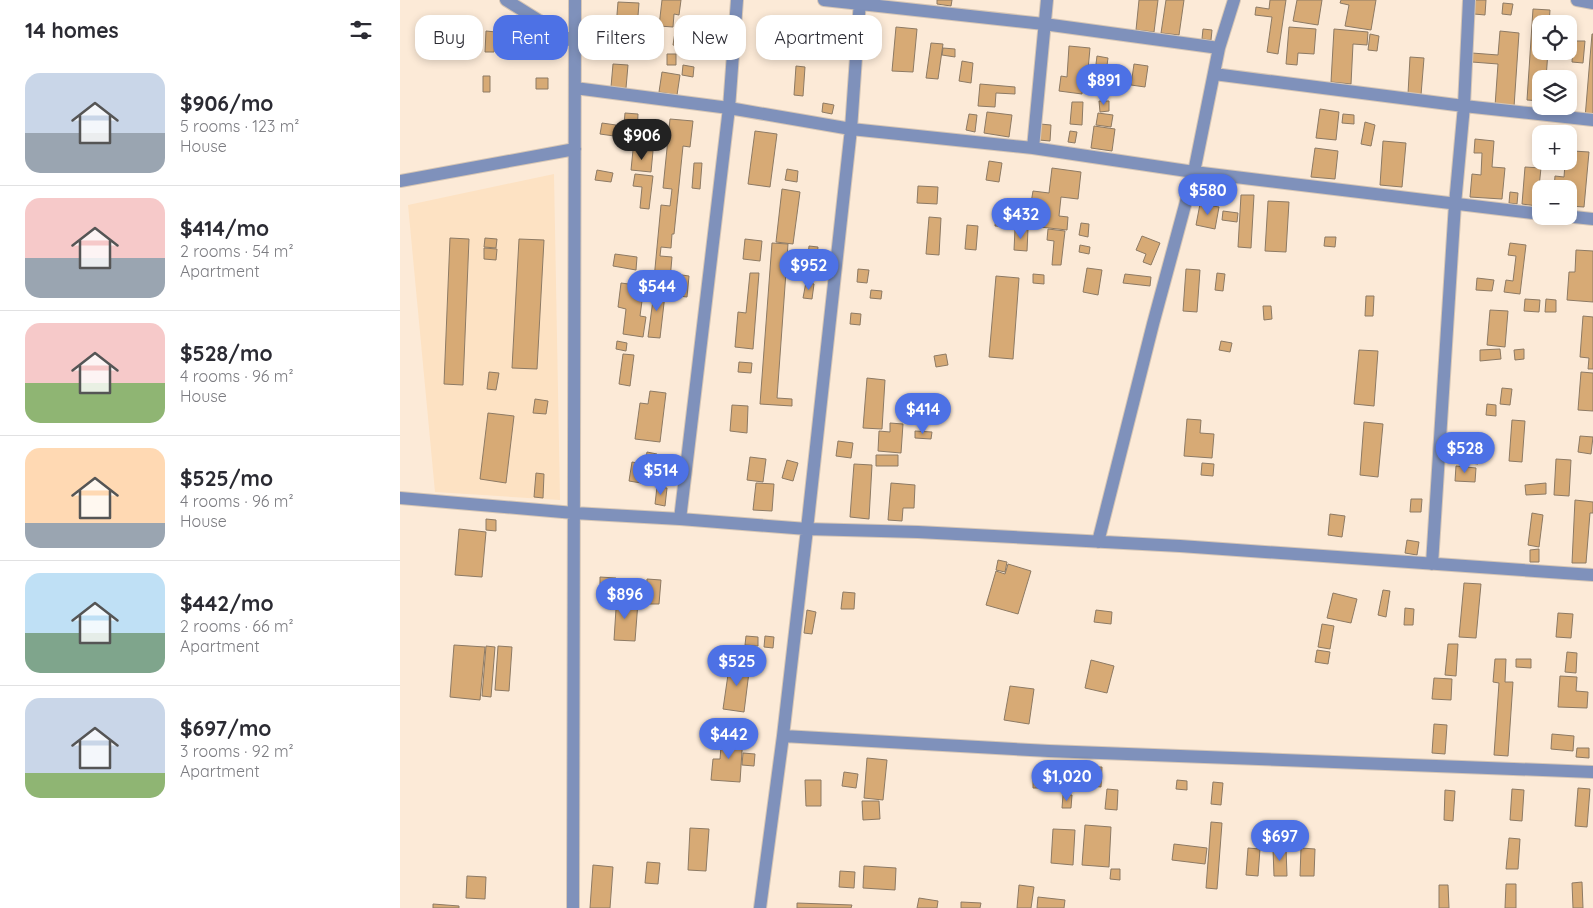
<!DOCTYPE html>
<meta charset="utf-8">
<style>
:root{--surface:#fff;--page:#f2f2f3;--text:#2b2b33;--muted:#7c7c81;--line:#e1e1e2;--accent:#4d71e5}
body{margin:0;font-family:Quicksand,sans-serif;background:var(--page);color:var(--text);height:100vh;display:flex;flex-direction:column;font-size:19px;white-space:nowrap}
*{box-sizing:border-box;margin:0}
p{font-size:16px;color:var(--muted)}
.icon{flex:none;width:28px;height:28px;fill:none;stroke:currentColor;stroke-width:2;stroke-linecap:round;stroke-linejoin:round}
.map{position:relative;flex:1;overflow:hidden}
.side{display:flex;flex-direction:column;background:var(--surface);width:400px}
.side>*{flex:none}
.banner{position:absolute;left:15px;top:15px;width:475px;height:45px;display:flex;gap:10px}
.controls{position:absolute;left:1132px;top:15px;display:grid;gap:10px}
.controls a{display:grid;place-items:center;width:45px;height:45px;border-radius:10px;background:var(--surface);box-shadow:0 2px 8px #0003;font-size:25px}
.price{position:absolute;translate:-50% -42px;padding:0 11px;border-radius:18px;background:var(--accent);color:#fff;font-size:16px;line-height:32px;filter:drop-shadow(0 1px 2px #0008)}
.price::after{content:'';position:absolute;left:50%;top:30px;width:15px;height:11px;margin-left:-8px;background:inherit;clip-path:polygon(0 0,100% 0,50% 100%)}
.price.current{background:#222;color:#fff}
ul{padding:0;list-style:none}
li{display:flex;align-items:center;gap:15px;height:125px;padding:0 25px}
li+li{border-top:1px solid var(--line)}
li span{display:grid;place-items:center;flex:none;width:140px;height:100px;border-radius:15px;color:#555}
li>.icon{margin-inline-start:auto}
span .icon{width:60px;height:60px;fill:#fffc;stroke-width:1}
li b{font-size:21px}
h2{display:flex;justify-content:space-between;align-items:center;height:60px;padding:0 25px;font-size:21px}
.chip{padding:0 18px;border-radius:15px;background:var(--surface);box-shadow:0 2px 8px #0003;font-size:18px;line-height:45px}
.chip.current{background:var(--accent);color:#fff}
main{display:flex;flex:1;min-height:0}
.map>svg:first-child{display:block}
</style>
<main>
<section class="side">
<h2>14 homes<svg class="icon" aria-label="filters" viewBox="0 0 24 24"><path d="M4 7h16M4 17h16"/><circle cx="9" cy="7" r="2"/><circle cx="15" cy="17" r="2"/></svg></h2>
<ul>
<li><span style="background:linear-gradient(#c9d6e8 60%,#9aa5b1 0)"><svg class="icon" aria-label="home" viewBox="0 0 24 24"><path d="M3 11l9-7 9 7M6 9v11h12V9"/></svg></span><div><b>$906/mo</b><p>5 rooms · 123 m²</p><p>House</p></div></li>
<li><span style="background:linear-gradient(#f6c9c9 60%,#9aa5b1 0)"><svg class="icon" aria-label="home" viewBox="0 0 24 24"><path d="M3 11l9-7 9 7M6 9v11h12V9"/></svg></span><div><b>$414/mo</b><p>2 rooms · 54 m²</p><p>Apartment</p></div></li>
<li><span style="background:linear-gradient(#f6c9c9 60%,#8fb573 0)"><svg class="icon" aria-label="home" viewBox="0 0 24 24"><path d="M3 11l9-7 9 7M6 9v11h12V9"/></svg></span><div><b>$528/mo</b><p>4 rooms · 96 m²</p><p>House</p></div></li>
<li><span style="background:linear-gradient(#ffd9b3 75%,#9aa5b1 0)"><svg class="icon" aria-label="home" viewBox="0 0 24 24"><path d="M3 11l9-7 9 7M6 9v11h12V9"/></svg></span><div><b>$525/mo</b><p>4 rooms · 96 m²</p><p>House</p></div></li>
<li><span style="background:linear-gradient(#bfe0f5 60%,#7fa58c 0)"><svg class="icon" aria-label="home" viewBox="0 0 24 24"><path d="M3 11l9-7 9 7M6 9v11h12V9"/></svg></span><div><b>$442/mo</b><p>2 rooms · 66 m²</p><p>Apartment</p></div></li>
<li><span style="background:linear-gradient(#c9d6e8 75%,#8fb573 0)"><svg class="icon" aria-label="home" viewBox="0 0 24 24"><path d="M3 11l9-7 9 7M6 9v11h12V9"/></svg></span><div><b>$697/mo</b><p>3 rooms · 92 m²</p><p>Apartment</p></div></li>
</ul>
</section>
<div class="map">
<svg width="1193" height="908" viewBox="0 0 1193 908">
<rect width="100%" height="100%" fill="#fcead7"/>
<path fill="#fde2c3" d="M154,174L160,500L35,492L8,205Z"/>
<path fill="#d7aa75" stroke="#8d7a64" d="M262,0H281L279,15L274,14L273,27L259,26Z
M537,0H552L551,6L537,4Z
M739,0H758L754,32L736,30Z
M766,0H784L779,35L761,33Z
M870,0H886L878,54L867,52L872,17L855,15L856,7L869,9Z
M897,0H922L918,25L893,21Z
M941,0H976L971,30L945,26L949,5L940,3Z
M1075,0H1086L1085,15L1074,14Z
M218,2L239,3L235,54L214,52Z
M1103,3L1113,4L1111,15L1102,14Z
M1133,9L1150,10L1149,24H1141V51H1148L1146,79H1141V101L1127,100Z
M61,23H72V32H61Z
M276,26L285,27L282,47L273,45Z
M496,27L517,29L513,72L492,71Z
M889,27L916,29L914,54L898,53L897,65L886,64Z
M803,29L812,30L811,40L802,39Z
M934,29L968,32L967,45L953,44L951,84L931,82Z
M86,31L96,32L94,52H85Z
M1100,31L1119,33L1114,107L1095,106L1098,64L1072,62V53L1098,55Z
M970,34L979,36L977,51L968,50Z
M1192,34H1193V119L1185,118Z
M305,40H316L315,49H305Z
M1173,41H1185L1183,63L1172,62Z
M531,43L543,44L538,79L526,78Z
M63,46H72V56L63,55Z
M669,46L690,48L687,81L683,80L682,94L659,91L661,76L667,77Z
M543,48L555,49V57L542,55Z
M267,54H276V65H267Z
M697,56L708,58L706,73L695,72Z
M1010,57L1024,58L1021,95L1008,94Z
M562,61L573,63L571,83L559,81Z
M213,64L228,65L226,88L211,87Z
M734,64L748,66L745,87L731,85Z
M283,65L294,67L293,77L282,75Z
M396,66L405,67L403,96L394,95Z
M262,72L280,75L277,95L259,92Z
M83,76H90V92H83Z
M136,78H148V89H136Z
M580,84L615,87V94L596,93L595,107L578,106Z
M699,101H709V111L700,112Z
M672,102H683L682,125L670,124Z
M423,103L434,105L432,114L422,112Z
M920,109L939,112L936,140L916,138Z
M587,112L612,115L609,137L584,133Z
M225,113L238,114L237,137L223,136Z
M698,113L713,115L711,127L696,125Z
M569,114L577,115L575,132L566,130Z
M943,114L954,115V124L942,123Z
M270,119L293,121L290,147L283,146L274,234H272L271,248L261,247L260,256L272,257L270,280L254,279L261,205L270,206L272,189L263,188Z
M965,122L975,125L971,146L961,144Z
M202,123L216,125L214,136L200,134Z
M640,124L651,125L650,141L639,140Z
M694,126L715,129L712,151L691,148Z
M355,131L377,134L370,187L348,184Z
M670,131L677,132L675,143L668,142Z
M237,137L247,138L245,150L235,148Z
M1075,139L1094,141L1092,167L1105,168L1102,199L1070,197L1072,174L1081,175L1082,153H1074Z
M983,141L1006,143L1002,187L980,185Z
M915,148L938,151L935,179L911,177Z
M233,150L253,151L251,172L231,170Z
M1173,151L1189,152L1184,207L1169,206V189H1154L1155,176L1164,177L1165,164L1172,165Z
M589,161L602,163L599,182L586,180Z
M294,163H302L300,189L292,188Z
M1125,167L1141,168L1137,206L1122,204Z
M652,168L681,172L678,199L661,197L659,216L668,217L667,230L640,227L642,204L631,203L633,191L649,193Z
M387,169L398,171L397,182L385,180Z
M197,170L213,173L211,182L195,180Z
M235,174L253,176L249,209L240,208L242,187L233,186Z
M518,186L538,187L537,204L517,203Z
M382,189L400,192L393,244L376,242Z
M1110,192L1118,193L1117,204L1109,203Z
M841,195H854L851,248L838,247Z
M868,201L889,202L886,252L865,251Z
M800,204L819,207L815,229L796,225Z
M597,206L615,207L613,227L595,226Z
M823,211L838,213L837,222L822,220Z
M529,217L541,218L539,255L526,254Z
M681,223L689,224L688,237L679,235Z
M567,225L578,226L576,250L565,249Z
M615,229H628L627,251L614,250Z
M648,229L665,231L661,265H652L654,241L647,240Z
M742,236L760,243L751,265L743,262L746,254L736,250Z
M925,237H936L935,247L924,246Z
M50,238L69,239L63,385L44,384Z
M85,238L97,239L96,248L84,247Z
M119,239L144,240L137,369L112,368Z
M345,239L362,241L360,261L343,259Z
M372,243L388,244L377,398L392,399V406L360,404Z
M1110,243L1126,245L1120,294L1104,292L1106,280L1113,281L1116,256L1108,255Z
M680,245L690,247L689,254L679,252Z
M409,246L418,247L417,257L408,256Z
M84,248L97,249L96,260L84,259Z
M1176,250L1193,251V302L1167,300L1169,272H1175Z
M215,254L237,257L236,270L213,266Z
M687,268L702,270L698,295L683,292Z
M458,269L469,270L467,283L457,282Z
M786,269L800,270L797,312L783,311Z
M350,273H359L353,349L335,347L338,312L346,313Z
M817,273L825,274L823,291L815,290Z
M633,274L644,275V284L633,283Z
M725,274L751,277L750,286L723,283Z
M282,275L289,276L287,297L279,296Z
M596,276L619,278L613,359L589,357Z
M1077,278L1094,280L1092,291L1076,290Z
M406,282L414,284L412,299L403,298Z
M221,283L244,286L240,316L246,317L243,337L223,334L226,309L218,307Z
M255,285L266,286L260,338L248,337Z
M471,290L482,291L481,299L470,298Z
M966,296H974L973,316H965Z
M1125,299L1140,300L1139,312L1124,311Z
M1146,299L1156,300V312H1145Z
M863,306H871L872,319L864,320Z
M1090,310L1108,311L1105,347L1087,345Z
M451,313L461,314L460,325L450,324Z
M1183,316L1193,317V369H1188L1189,358L1180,357Z
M217,341L227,343L226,351L216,349Z
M821,341L832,343L830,352L819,350Z
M1100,349L1101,359L1080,361V350Z
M1124,349V359L1115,360L1114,350Z
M959,350L978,351L974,406L954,404Z
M223,354L234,355L230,386L219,384Z
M546,354L548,365L536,367L534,356Z
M339,362L352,363L351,373L338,372Z
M89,372L99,373L96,390L87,389Z
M1181,372L1193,373V411L1178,410Z
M467,378L485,380L482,429L463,428Z
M1102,388L1112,389L1110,405L1100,404Z
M250,391L266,393L260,442L235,439L240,403L248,404Z
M135,399L148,401L146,414L133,413Z
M1087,404L1096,405V416L1086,415Z
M332,405L348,406L347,433L330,431Z
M88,413L114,416L106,483L80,479Z
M787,419L801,420L800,433L814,434L812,458L784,456Z
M1112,420L1125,421L1122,462L1109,461Z
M964,422L983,424L978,477L960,475Z
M490,423L503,424L501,453L478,451L479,431L490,432Z
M515,431L532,432L531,439L515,438Z
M1061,433L1081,436L1078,464L1057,461Z
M1180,436L1193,437L1191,454L1178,452Z
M438,441L453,443L451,458L436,456Z
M247,452L257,454L255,464L245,463Z
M476,455H498V466H476Z
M350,457L366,459L363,482L347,480Z
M1156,459L1171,460L1169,496L1154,495Z
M387,460L398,463L393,481L382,478Z
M232,462L243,464L241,483L229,481Z
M802,463L814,464L813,476L801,475Z
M454,464L472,465L469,519L450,517Z
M1056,466L1076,468L1075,482L1055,481Z
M136,473L144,474L143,498L134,497Z
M356,483L374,484L372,511L353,510Z
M491,483L515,485L514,508H503L502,521L488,520Z
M1146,483V494L1126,495L1125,485Z
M257,487L267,488L265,506L255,504Z
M1011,499H1022L1021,512H1010Z
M1175,500L1193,502V513H1190L1186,563H1172Z
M1132,513L1143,515L1139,547L1128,545Z
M930,514L945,516L942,537L928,535Z
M86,519L96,520V531L86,530Z
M59,529L86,532L82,577L55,575Z
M1007,540L1019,542L1017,555L1005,553Z
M1139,549V562H1130V550Z
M598,560L607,562L605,572L596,570Z
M608,564L631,571L618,614L586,605L596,571L605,574Z
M200,577L216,578V585L200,584Z
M247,579L261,580L259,604H246Z
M1064,583L1081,584L1076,638L1059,637Z
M983,590L990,591L986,617L978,615Z
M215,591L227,592L226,600L214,599Z
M443,592L455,593L454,609H441Z
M933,593L957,599L951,623L927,618Z
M210,600L238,602L235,641L214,640L216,609H210Z
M1005,608L1014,609L1013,625H1004Z
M407,610L416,612L412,634L404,633Z
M696,610L712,612L711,624L694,622Z
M1158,613L1173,614L1171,638L1156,637Z
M922,624L934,626L930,649L918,647Z
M346,636L358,637V646L345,645Z
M365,636L374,637L373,648L364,647Z
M1048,644H1058L1056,676L1045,675Z
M54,645L85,647L80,700L50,697Z
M86,646L95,647L91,697L82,696Z
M98,646L112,647L109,691L95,690Z
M917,650L930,652L928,664L915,662Z
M1167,652L1177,653L1176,673L1165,672Z
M1095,659H1106L1105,682H1113L1108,756L1094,755L1099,683L1093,682Z
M1116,659H1131V668L1116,667Z
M691,660L714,666L707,693L685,688Z
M330,661L350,664L344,712L323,709Z
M1160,676L1177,677L1176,691L1188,692L1187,708L1158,707Z
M1034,678L1052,679L1051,700L1032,699Z
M610,686L634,689L629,724L604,720Z
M1034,724L1047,725L1045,754L1032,753Z
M322,734L343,736L340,782L311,780L313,759H320Z
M1152,734L1174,736L1173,751L1151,749Z
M1177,748H1189V758L1176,757Z
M343,753L355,754L354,766L342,765Z
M467,758L487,760L483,800L464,798Z
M651,764L661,765L658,783L648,781Z
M692,767H702L701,787L691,786Z
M444,772L458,774L456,788L442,786Z
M633,779L644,780L643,788H633Z
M405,780H421V806H406Z
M777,780L787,781V790L776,789Z
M813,782L823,783L821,805L811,804Z
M1178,788L1190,789L1187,827L1175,826Z
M707,789L718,790L717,810L705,809Z
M1112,789L1124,790L1122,821L1110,820Z
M1045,790L1055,791L1053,821L1044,820Z
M663,795H672L671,808H662Z
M462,801H479L480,819L463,820Z
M811,822L822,823L817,889L806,888Z
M685,825L711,827L709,867L682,865Z
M290,828L309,829L306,871L288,870Z
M653,829L675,830L673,865L651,863Z
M1109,838L1120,839L1118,869H1106Z
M774,844L807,848L805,864L772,860Z
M848,848L860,849L858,876L846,875Z
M886,848L887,876H874L873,849Z
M901,848L915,849L914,876H900Z
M247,862L260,863L258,884L245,883Z
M193,865L213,867L210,908H190Z
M464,866L496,868L495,890L463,888Z
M711,869H720V880L710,879Z
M440,871L455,872L454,888L439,887Z
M67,876L86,877L85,899L66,898Z
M1182,882L1183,908H1173L1172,883Z
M1106,884H1116V908H1105Z
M619,885L634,887L631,908H617Z
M1039,885H1048L1049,908H1039Z
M638,897L665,900L664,908H637Z
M519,898L538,901L537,908H517Z
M561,902L581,903L580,908H561Z
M397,903L452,905L451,908H397Z
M33,904L59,906V908H33Z"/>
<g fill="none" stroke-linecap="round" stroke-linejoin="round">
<defs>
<path id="minor" d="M106,0L175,43
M424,0L644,24L819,48
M1177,0L1193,3
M814,74L1064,106L1193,120
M175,88L329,108L451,129L633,148L794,172L1141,214
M633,148L647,0
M0,181L175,149
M1165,216L1193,219
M0,498L174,513L280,519L407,529L518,532L780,546L1193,575
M280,519L329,108L337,0
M698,542L753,324L794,172L819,48L834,0
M1032,564L1055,204L1064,106L1069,0
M383,736L649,751L1193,772
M173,908L175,0
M360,908L383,736L407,529L451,129L460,0"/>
</defs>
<use href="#minor" stroke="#d6c6b5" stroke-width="14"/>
<use href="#minor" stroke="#7f91bb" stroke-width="12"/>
</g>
</svg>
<div class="controls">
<a><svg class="icon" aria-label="locate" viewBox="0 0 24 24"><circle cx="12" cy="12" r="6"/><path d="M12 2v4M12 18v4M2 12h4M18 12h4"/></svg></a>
<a><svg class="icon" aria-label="layers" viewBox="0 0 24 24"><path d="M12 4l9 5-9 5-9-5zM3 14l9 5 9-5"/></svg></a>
<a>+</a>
<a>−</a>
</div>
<b class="price" style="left:704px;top:106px">$891</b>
<b class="price current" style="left:242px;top:161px">$906</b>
<b class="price" style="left:808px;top:216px">$580</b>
<b class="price" style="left:621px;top:240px">$432</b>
<b class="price" style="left:409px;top:291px">$952</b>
<b class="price" style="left:257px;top:312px">$544</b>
<b class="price" style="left:523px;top:435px">$414</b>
<b class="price" style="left:1065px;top:474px">$528</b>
<b class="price" style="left:261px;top:496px">$514</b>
<b class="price" style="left:225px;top:620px">$896</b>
<b class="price" style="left:337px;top:687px">$525</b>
<b class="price" style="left:329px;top:760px">$442</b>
<b class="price" style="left:667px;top:802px">$1,020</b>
<b class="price" style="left:880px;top:862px">$697</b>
<div class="banner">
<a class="chip">Buy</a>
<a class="chip current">Rent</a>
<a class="chip">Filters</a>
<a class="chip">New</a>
<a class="chip">Apartment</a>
</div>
</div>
</main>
